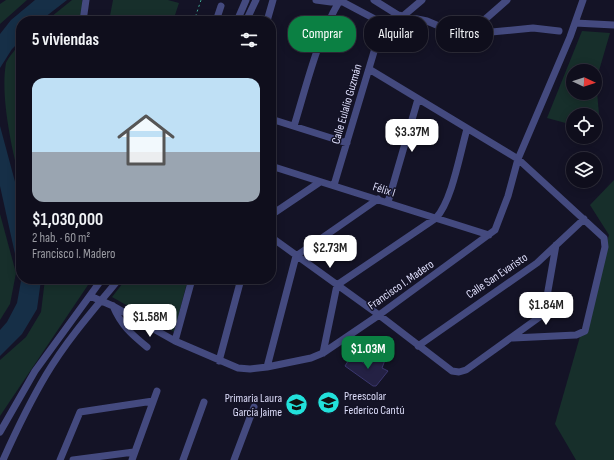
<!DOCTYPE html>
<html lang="es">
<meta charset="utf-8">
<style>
:root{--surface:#0f0e1c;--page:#1d1c29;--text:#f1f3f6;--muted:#9b9ca3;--line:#2f2e3b;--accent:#0b8043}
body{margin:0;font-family:"Sofia Sans Condensed",sans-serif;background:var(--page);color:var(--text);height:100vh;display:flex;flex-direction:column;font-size:15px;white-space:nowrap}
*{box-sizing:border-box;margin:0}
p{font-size:13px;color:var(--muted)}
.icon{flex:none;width:22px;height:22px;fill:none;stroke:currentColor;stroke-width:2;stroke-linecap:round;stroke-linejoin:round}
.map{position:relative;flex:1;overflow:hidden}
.side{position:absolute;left:16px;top:16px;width:260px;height:268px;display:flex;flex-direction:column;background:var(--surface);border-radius:16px;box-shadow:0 2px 10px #0003,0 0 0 1px var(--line)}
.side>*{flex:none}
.top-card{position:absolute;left:288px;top:16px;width:266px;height:36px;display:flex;gap:8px}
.needle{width:26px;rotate:94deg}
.fabs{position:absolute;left:566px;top:64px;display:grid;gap:8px}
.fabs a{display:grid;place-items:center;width:36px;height:36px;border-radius:50%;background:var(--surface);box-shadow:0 2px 10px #0003,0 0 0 1px var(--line);font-size:20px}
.price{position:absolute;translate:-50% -34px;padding:0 9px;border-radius:8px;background:#fff;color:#222;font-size:13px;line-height:26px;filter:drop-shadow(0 1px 2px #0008)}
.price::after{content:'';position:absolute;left:50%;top:24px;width:12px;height:9px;margin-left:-6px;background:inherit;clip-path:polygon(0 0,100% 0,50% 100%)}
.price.active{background:var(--accent);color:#fff}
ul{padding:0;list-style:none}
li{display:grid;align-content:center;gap:8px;height:212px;padding:0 16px}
li span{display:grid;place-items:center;height:124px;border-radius:12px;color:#555}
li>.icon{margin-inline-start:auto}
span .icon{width:72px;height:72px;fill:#fffc;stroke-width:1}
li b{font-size:17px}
h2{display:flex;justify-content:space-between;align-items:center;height:48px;padding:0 16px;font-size:17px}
.tag{padding:0 14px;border-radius:16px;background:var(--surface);box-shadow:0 2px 10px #0003,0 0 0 1px var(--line);font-size:14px;line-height:36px}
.tag.active{background:var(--accent);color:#fff}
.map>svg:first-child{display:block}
</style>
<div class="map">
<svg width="614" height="460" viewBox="0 0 614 460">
<rect width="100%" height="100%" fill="#141326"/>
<path fill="#172f2b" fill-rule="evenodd" d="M6,0H27L0,24V4Z
M72,0H82V21H46Z
M113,0H168L179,3L173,21H109Z
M582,31L610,33L596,81L599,114L595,116L573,115V125L547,118ZM573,71H595V93H573Z
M21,43V184C12,151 0,96 6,63C9,56 16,49 21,43Z
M614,180V460H576L555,424L609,235L590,205Z
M0,214L16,273L10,304L0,320Z
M45,279H92L0,416V360L26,337L41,312Z
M126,279H188L174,332L112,297Z"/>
<path fill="#162f47" d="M35,0H67L40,21H21V40L12,49L0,68V34L11,20Z
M0,126L21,204V279L41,280L37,309L22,334L0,356V330L7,322L17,303L21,281L0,186Z"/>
<path fill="#242144" stroke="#3a376d" d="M352,355L369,367L376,357L385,360L382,368L388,371L376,386H373L345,366Z"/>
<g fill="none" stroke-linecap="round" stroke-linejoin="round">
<path stroke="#40ab96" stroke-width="1" stroke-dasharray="2 3" stroke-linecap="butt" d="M194,21L201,0"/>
<path stroke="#444a7f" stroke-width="7" d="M316,0L331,2L339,0L390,27
M374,0L398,15L427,21L460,35L533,28L559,31
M83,21L86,0
M216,21L221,6
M237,21L246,0
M246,21L256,0
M267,21L273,0
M575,23L614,25
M476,33L482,22L507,0
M369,69L518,159L604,238L605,247L585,331L576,335L513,338
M271,119L347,143
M294,126C307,84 317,39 340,0
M271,166L489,235
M334,185L376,45L383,33L422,0
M388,202L418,99
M271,215L320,182
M271,237L379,315L452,371L459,372L466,370L541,316L546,302L556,245
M90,296L113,306L175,341L238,368L250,369L267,367L311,358L323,353L379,315L495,230L508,196L518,159L570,37L583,0
M113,306C121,325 131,334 147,347
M175,341L192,279
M418,346L537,263L584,219
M323,353L337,285L436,218C452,201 460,153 467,129
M219,361L241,279
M267,367L296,256L378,199
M0,432L35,371L102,279
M3,460C16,431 30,402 46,375C66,341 94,309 119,279
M60,460L80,412L153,401
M73,460L134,452
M132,460L157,391
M183,460L204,402
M234,460L254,407"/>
</g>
<defs>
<symbol id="school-disc" viewBox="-11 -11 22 22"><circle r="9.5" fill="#22e1db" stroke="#141326"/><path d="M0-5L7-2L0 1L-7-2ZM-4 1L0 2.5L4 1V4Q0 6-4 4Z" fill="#111"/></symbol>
</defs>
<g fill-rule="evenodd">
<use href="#school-disc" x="316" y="390" width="25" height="25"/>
<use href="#school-disc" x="284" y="392" width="25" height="25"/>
</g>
<g text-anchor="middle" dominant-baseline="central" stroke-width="3" stroke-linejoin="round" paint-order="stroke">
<g font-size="12" fill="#ddddfa" stroke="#141326">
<text transform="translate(347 104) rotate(-74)">Calle Eulalio Guzmán</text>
<text transform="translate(384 190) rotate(18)">Félix I</text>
<text transform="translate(497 276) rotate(-34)">Calle San Evaristo</text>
<text transform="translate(401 285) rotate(-35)">Francisco I. Madero</text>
</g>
<g font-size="12" fill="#ddddfa" stroke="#141326" text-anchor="start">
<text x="344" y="396">Preescolar<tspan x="344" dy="14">Federico Cantú</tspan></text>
<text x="282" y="398" text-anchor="end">Primaria Laura<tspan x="282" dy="14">García Jaime</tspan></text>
</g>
</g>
</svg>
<div class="fabs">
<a><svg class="needle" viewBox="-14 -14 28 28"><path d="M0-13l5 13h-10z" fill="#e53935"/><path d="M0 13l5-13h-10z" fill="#9b9ca3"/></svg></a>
<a><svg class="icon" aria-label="locate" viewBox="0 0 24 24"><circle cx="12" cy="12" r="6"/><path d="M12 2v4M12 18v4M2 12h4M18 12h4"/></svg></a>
<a><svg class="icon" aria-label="layers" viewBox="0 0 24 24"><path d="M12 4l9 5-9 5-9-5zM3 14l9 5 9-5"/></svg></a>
</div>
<b class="price" style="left:412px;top:153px">$3.37M</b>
<b class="price" style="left:330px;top:269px">$2.73M</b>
<b class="price" style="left:546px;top:326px">$1.84M</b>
<b class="price" style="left:150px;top:338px">$1.58M</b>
<b class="price active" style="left:368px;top:370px">$1.03M</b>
<div class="top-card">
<a class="tag active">Comprar</a>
<a class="tag">Alquilar</a>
<a class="tag">Filtros</a>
</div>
<section class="side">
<h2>5 viviendas<svg class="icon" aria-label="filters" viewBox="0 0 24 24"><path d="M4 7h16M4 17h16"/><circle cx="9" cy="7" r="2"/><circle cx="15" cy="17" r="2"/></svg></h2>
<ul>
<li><span style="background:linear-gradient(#bfe0f5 60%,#9aa5b1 0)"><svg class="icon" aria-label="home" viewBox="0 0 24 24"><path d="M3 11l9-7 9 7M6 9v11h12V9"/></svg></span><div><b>$1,030,000</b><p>2 hab. · 60 m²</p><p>Francisco I. Madero</p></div></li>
</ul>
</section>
</div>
